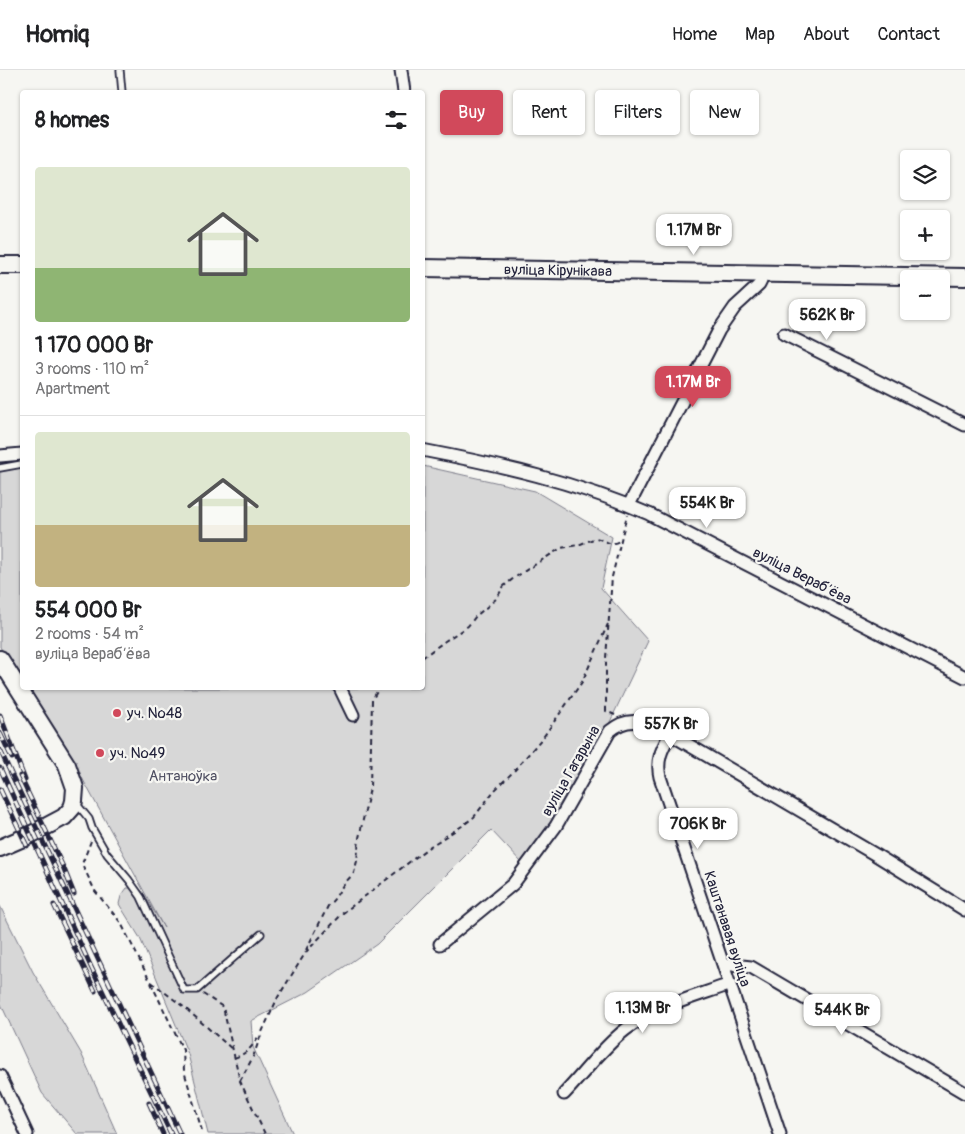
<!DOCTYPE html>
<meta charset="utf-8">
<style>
:root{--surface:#fff;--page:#f6f6f6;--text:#202124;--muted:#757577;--line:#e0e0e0;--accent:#d1495b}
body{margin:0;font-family:Pangolin,sans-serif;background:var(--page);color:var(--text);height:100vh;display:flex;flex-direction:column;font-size:19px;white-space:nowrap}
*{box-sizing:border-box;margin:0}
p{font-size:16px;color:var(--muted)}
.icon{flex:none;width:28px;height:28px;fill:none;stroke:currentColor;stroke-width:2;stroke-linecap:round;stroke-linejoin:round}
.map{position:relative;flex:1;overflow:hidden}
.details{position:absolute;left:20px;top:20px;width:405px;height:600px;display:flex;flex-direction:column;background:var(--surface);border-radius:5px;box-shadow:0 1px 4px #0004}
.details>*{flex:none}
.guide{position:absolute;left:440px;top:20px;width:450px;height:45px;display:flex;gap:10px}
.tools{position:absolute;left:900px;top:80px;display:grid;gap:10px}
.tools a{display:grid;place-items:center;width:50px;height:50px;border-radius:5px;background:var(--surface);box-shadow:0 1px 4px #0004;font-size:25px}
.price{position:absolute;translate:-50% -42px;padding:0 11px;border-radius:10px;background:#fff;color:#222;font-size:16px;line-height:32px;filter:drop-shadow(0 1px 2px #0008)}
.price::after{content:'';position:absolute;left:50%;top:30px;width:15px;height:11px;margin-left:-8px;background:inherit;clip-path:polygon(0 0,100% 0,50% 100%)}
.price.current{background:var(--accent);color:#fff}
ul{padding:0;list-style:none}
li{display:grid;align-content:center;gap:10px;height:265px;padding:0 15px}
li+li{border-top:1px solid var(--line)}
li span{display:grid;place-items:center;height:155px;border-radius:5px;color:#555}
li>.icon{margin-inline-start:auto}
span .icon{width:90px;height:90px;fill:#fffc;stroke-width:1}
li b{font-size:21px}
h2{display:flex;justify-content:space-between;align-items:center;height:60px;padding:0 15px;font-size:21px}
.chip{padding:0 18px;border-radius:5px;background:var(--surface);box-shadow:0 1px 4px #0004;font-size:18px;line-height:45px}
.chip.current{background:var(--accent);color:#fff}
header{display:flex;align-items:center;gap:30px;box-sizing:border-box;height:70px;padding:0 25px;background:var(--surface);border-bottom:1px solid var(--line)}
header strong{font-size:24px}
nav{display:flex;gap:28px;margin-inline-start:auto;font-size:18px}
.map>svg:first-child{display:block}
</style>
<header>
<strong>Homiq</strong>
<nav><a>Home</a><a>Map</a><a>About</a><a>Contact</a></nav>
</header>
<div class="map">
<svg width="965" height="1064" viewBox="0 0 965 1064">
<rect width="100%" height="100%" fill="#f6f6f2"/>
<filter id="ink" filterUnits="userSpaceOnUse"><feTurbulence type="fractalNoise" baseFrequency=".02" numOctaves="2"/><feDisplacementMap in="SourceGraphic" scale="10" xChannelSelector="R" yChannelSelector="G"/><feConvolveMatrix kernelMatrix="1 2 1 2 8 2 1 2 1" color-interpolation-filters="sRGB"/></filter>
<g filter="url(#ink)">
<path fill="#d7d7d7" stroke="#7c7c89" d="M22,393V612L0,577V395Z
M423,396L535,421L612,467L601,518L648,571L609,654L553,753L522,793L491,760L377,874L308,922L251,951L253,977L293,1064H208L188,984L140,868L119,834L121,826L127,818H136L142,821L164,858L81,706L26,618H336L351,651L339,618H422Z
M0,836L33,902L81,983L117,1064H77L42,1023L0,932Z"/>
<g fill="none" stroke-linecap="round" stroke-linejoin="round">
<defs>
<path id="lane" d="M120,0L122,22
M0,398L22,394
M76,733L89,749L92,758L107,784L129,810L141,827L184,920H197L261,864"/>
<path id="street" d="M401,0L404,22
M784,264L965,355
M422,380C500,395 576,412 649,444L965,607
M0,386L22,384
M629,435L719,260L735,237L759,215L761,211V203
M340,618L353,645
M670,664C662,679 656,690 660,707L780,1064
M440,874L513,814L556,756L610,661C631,643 648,654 670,664L876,785L965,840
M724,894L751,897L965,1023
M0,1006L27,1064
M564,1024C584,1003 602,978 625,960C654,937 695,927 730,914"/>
<g id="secondary">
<path d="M0,195H22"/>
<path id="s1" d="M422,198L965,207"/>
<path d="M0,589L67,695L75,718L74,731L72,738L64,747L30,765L0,778"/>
</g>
</defs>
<use href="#lane" stroke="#22223b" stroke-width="9"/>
<use href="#street" stroke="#22223b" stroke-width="15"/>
<use href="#secondary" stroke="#22223b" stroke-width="20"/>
<path stroke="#22223b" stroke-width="2" stroke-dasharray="5 4" stroke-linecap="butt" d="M422,588L445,571L468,556L476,546L496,529L504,516L514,508L561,478L578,475L596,468C607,471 610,477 621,470
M615,645L606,641V588L612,507L627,445
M91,771L82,794L95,821L121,853L150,911L185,938L232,979
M306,880L328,836L335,828L343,815L354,803L357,791L359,768L370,718L372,630L378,620L382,618
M151,913L183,980L184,1001L203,1064
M203,924L223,937L240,1011L265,1064
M234,988C247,984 253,976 259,965
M240,1011L253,987L262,962L278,927L306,882L343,843L429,777L462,756L474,747L494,721L514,701L544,666L582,612L608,554"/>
<use href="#lane" stroke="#f6f6f2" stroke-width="5.5"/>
<use href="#street" stroke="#f6f6f2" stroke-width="11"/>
<use href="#secondary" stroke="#f6f6f2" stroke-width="16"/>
<defs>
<path id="rail" d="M0,645L25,710
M0,663L12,688
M0,680L180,1064
M0,698L91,897L171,1064
M20,706L64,799L74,824
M0,719L27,776
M54,835L95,921
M149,1033L163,1064"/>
</defs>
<use href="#rail" stroke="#22223b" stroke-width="5"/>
<use href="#rail" stroke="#f6f6f2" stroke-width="3" stroke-dasharray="9" stroke-linecap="butt"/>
</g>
</g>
<g fill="#d1495b" stroke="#f6f6f2" stroke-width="2">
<circle cx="117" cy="643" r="5"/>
<circle cx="100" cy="683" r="5"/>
</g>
<g text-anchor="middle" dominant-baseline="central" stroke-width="4.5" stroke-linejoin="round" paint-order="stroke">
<g font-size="15" fill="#22223b" stroke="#f6f6f2">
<text stroke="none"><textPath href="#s1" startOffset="136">вуліца Кірунікава</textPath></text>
<text transform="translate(802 506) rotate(27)">вуліца Верабʼёва</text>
<text transform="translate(571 701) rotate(-60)">вуліца Гагарына</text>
<text transform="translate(727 859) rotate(72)">Каштанавая вуліца</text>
</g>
<g font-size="15" fill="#22223b" stroke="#f6f6f2" text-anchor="start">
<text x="127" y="643">уч. №48</text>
<text x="110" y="683">уч. №49</text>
</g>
<g font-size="15" fill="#4f4f62" stroke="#f6f6f2">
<text x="183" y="706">Антаноўка</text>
</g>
</g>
</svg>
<div class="tools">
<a><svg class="icon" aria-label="layers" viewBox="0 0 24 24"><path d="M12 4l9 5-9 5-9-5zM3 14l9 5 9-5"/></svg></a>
<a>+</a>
<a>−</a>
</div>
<b class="price" style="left:694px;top:186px">1.17M Br</b>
<b class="price" style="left:827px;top:271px">562K Br</b>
<b class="price current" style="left:693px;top:338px">1.17M Br</b>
<b class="price" style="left:707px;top:459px">554K Br</b>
<b class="price" style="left:671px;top:680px">557K Br</b>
<b class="price" style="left:698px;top:780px">706K Br</b>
<b class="price" style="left:643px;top:964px">1.13M Br</b>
<b class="price" style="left:842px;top:966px">544K Br</b>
<div class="guide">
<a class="chip current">Buy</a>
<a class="chip">Rent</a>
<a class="chip">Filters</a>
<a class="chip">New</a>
</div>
<section class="details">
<h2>8 homes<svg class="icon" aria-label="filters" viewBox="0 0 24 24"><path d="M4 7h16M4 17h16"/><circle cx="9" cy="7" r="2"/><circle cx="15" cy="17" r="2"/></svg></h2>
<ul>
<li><span style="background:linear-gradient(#dfe7d0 65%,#8fb573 0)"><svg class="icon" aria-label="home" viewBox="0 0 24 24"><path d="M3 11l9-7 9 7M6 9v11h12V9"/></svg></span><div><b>1 170 000 Br</b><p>3 rooms · 110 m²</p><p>Apartment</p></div></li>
<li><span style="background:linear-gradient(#dfe7d0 60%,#c2b280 0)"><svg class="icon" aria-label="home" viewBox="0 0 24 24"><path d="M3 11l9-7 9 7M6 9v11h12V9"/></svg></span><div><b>554 000 Br</b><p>2 rooms · 54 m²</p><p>вуліца Верабʼёва</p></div></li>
</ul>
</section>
</div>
